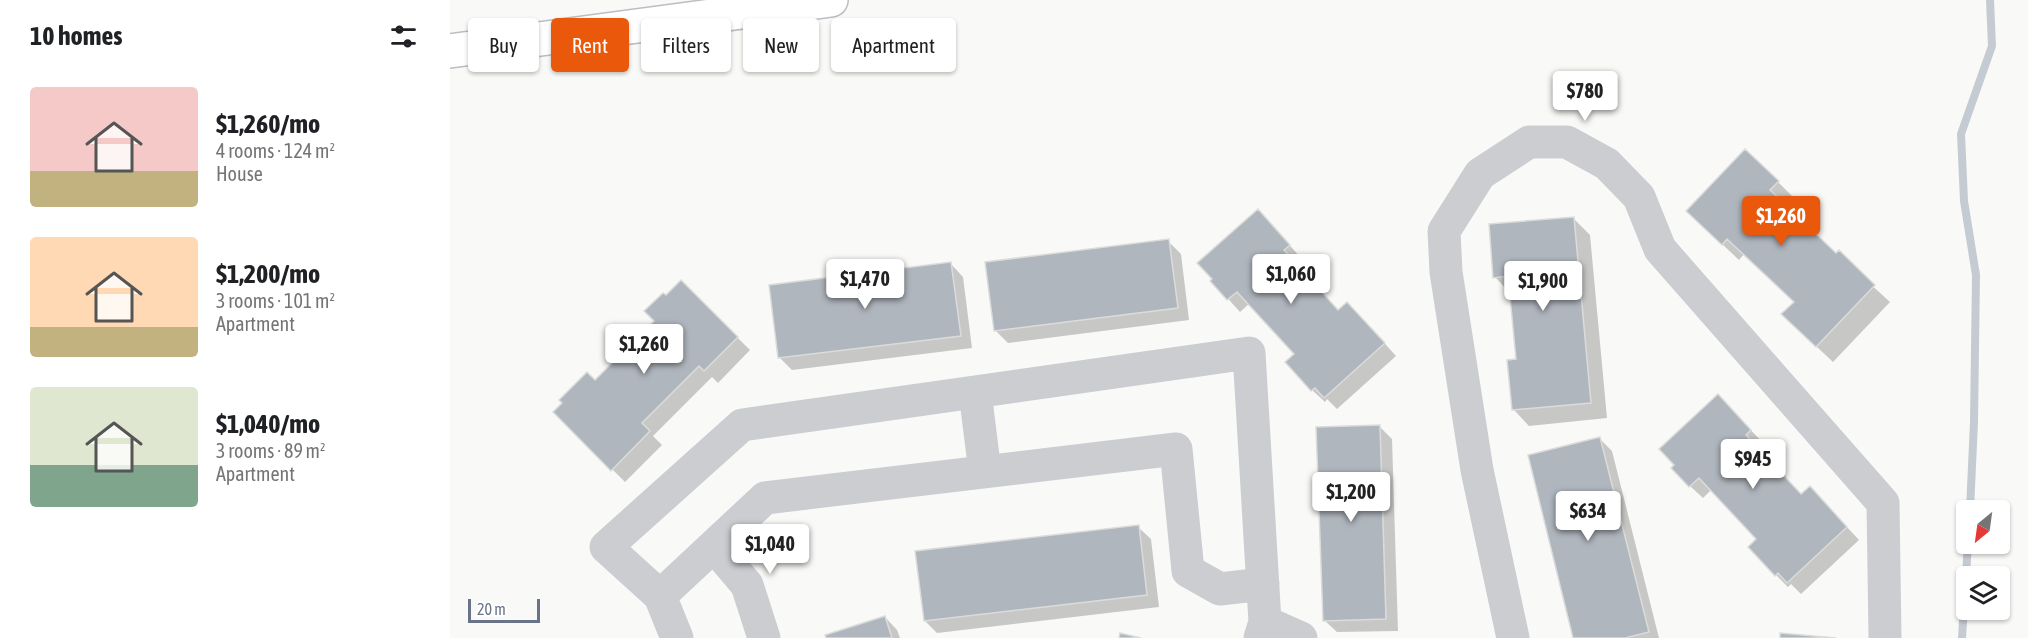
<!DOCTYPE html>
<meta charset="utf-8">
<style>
:root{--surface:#fff;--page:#f6f6f6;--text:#202124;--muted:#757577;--accent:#ea580c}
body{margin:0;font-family:"Asap Condensed",sans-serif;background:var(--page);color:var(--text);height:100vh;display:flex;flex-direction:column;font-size:22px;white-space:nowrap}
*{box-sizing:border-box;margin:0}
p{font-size:20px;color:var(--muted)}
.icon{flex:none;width:33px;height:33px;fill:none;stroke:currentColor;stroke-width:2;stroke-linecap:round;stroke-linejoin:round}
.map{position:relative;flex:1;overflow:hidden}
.side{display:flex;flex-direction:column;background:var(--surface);width:450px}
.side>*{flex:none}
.guide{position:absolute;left:18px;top:18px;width:570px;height:54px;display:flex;gap:12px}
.needle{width:39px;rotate:209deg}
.tools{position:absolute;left:1506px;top:500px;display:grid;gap:12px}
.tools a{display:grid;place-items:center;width:54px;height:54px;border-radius:6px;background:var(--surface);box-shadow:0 2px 4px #0004;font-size:30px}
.scale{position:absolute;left:18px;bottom:15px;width:72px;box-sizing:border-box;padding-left:6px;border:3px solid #697489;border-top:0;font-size:16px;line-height:21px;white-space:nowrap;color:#697489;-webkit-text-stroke:4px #fff;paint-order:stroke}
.price{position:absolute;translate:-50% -51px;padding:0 14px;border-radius:6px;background:#fff;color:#222;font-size:20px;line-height:39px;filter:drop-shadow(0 2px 3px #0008)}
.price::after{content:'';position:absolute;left:50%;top:36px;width:18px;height:14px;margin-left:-9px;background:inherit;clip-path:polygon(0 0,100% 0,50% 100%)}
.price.selected{background:var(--accent);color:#fff}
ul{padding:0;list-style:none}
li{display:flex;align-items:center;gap:18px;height:150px;padding:0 30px}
li span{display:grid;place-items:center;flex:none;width:168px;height:120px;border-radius:6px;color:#555}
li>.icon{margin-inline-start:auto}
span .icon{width:72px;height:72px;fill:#fffc;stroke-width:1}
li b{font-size:26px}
h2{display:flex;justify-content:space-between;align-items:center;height:72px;padding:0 30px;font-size:26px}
.tag{padding:0 21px;border-radius:6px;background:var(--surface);box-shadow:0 2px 4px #0004;font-size:21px;line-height:54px}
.tag.selected{background:var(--accent);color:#fff}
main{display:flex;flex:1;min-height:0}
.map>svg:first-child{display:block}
</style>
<main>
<section class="side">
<h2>10 homes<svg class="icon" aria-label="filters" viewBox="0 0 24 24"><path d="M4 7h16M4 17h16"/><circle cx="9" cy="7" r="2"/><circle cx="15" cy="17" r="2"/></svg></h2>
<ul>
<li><span style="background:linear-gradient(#f6c9c9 70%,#c2b280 0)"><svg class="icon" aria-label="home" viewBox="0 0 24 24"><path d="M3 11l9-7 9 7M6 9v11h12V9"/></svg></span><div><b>$1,260/mo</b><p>4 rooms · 124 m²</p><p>House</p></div></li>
<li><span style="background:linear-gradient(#ffd9b3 75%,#c2b280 0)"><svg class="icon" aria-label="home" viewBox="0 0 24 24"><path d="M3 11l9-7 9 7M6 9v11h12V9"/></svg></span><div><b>$1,200/mo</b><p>3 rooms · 101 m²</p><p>Apartment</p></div></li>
<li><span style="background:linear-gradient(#dfe7d0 65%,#7fa58c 0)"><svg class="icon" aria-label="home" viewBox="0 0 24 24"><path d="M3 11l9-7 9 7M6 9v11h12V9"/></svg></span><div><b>$1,040/mo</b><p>3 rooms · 89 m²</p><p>Apartment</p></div></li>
</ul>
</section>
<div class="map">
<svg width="1578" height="638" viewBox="0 0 1578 638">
<rect width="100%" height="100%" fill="#f9faf8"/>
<path fill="#0003" d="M1328,182L1344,198L1336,207L1440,302L1383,362L1350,331L1345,302L1294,254L1289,260L1254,227Z
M1123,218L1140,235L1157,418L1079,426L1063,409L1068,360L1061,294L1045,277Z
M820,223L851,258L846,263L889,311L910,316L946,356L887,409L877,399L875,402L862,390L846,354L800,303L790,312L762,281Z
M718,241L731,254L739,320L558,343L545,330Z
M501,264L513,277L522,348L342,370L330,358Z
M231,282L300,350L268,383L262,377L203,436L212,445L175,482L105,412L145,382L206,321L216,297Z
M1281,409L1313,443L1307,448L1351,496L1372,500L1409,540L1351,594L1341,584L1338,587L1326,575L1309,539L1262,489L1253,498L1240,486Z
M929,426L942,439L948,631L887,632L874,620Z
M1150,439L1162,451L1209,638H1125Z
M688,527L701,539L709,607L487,633L475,621Z
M435,617L447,630L450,638H377Z"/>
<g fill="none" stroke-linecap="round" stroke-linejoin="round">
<path stroke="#c5cbd2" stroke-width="8" d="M1520,510L1524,422L1526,275L1514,201L1511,134L1542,46L1540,0
M1512,638L1518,543"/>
</g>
<path fill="#b0b6be" stroke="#dbdcda" stroke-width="1.5" d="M1295,149L1329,181L1320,190L1386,253L1389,250L1425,285L1366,347L1331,314L1344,302L1277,239L1272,245L1236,211Z
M808,209L840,245L834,250L888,310L897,302L935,343L874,398L865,388L861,391L835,362L844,354L787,292L777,300L760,281L762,279L747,263Z
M1124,217L1141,403L1062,410L1057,360L1066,359L1058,276L1043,278L1039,224Z
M719,239L728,308L544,331L535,262Z
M501,262L511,336L328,358L319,285Z
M231,280L288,337L254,371L249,366L192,423L200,431L161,471L103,412L112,403L109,400L137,372L145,380L204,321L194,311L213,293L216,295Z
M1268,394L1301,430L1296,435L1351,494L1360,486L1397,527L1337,583L1328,573L1325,576L1298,547L1306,539L1249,478L1239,487L1221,468L1224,465L1209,449Z
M930,425L936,619L873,621L866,427Z
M1150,437L1199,632L1175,638H1123L1078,455Z
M689,525L697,595L474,621L465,551Z
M435,616L442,638H376L375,635Z
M670,633L691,638H669Z
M1330,633L1386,638H1330Z"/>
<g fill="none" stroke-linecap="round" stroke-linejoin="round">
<defs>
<path id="highway" d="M0,51L381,0"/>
</defs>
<use href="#highway" stroke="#bbbdc1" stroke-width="36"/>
<path stroke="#cbcdd1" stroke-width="33" d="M525,392L535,472
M264,546L297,585L314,638
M210,596L315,498L726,449L738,571L770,589L813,584
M815,622L851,638
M227,638L210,596L156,547L292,425L799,353L815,622L810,638
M1063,638L1027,470L996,272L994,231L1030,174L1079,142H1117L1157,164L1189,197L1210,249L1433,503L1435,638"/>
<use href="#highway" stroke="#fff" stroke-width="33"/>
</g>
</svg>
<div class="tools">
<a><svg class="needle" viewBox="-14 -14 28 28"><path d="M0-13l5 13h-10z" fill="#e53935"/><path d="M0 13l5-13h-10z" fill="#757577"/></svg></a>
<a><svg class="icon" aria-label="layers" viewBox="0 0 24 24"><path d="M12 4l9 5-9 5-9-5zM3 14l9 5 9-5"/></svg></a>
</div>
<div class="scale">20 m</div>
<b class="price" style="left:1135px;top:122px">$780</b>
<b class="price selected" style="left:1331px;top:247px">$1,260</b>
<b class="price" style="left:841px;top:305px">$1,060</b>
<b class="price" style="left:415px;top:310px">$1,470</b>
<b class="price" style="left:1093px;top:312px">$1,900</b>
<b class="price" style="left:194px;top:375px">$1,260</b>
<b class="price" style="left:1303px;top:490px">$945</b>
<b class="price" style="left:901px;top:523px">$1,200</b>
<b class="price" style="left:1138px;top:542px">$634</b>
<b class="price" style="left:320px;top:575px">$1,040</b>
<div class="guide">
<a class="tag">Buy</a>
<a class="tag selected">Rent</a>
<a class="tag">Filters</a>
<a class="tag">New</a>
<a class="tag">Apartment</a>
</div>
</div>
</main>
